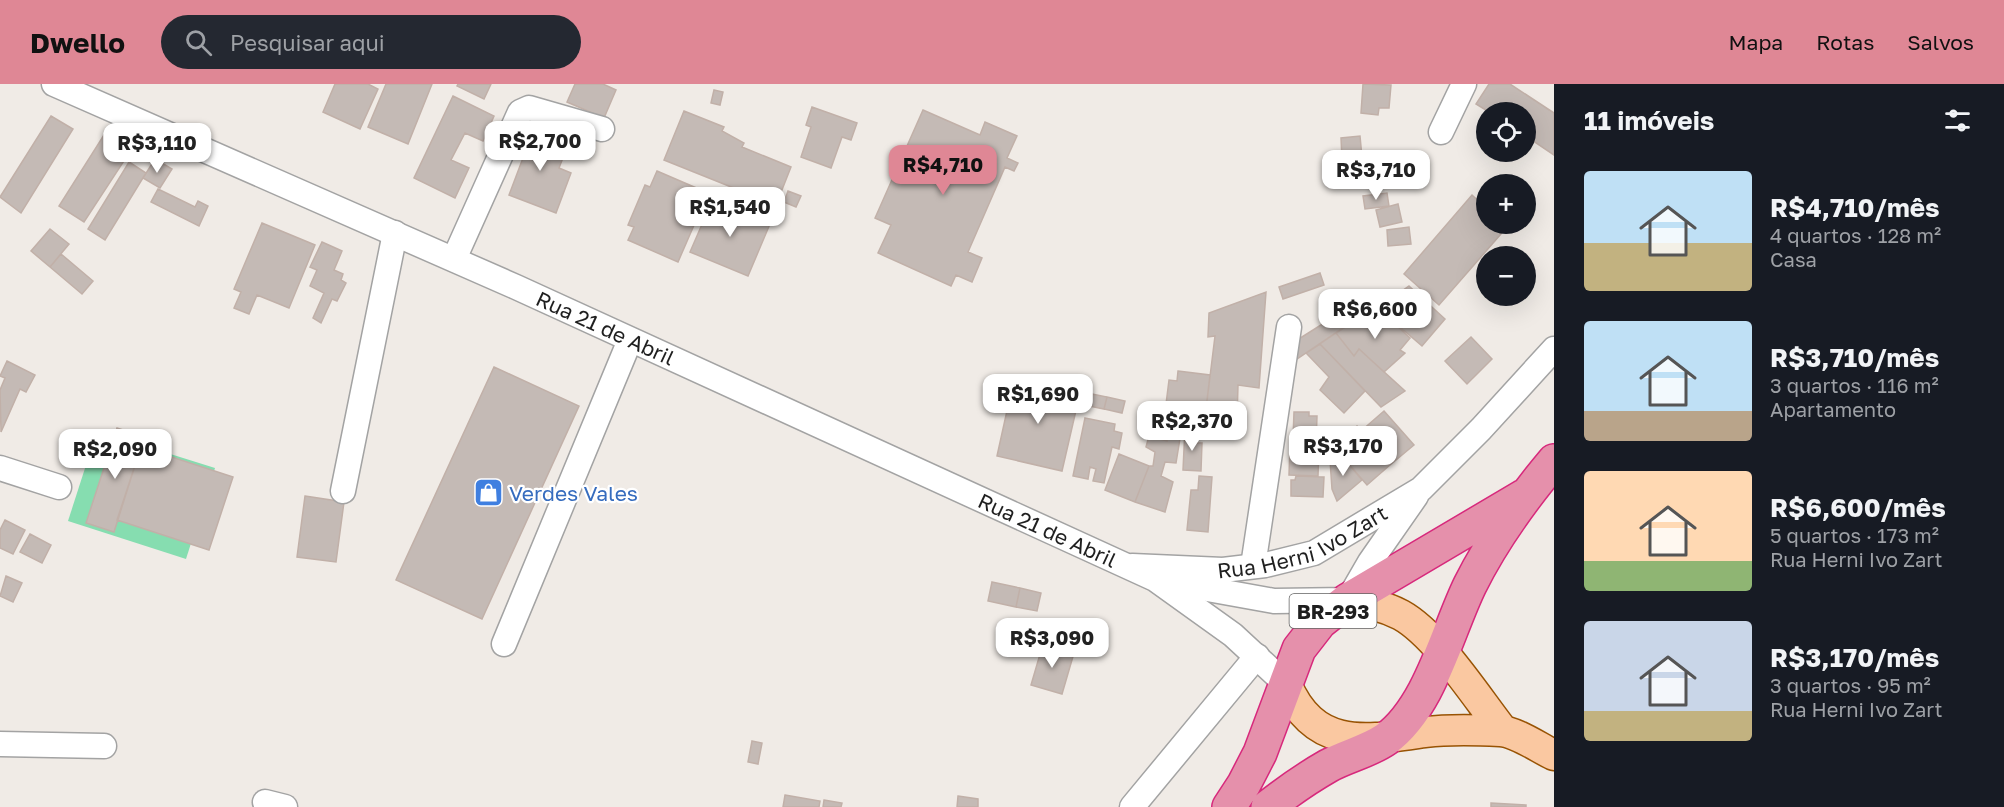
<!DOCTYPE html>
<html lang="pt">
<meta charset="utf-8">
<style>
:root{--surface:#171b24;--page:#242831;--text:#f1f3f6;--muted:#9ea1a6;--accent:#df8795}
body{margin:0;font-family:"Golos Text",sans-serif;background:var(--page);color:var(--text);height:100vh;display:flex;flex-direction:column;font-size:22px;white-space:nowrap}
*{box-sizing:border-box;margin:0}
p{font-size:20px;color:var(--muted)}
.icon{flex:none;width:33px;height:33px;fill:none;stroke:currentColor;stroke-width:2;stroke-linecap:round;stroke-linejoin:round}
.map{position:relative;flex:1;overflow:hidden}
.side{display:flex;flex-direction:column;background:var(--surface);width:450px}
.side>*{flex:none}
.tools{position:absolute;left:1476px;top:18px;display:grid;gap:12px}
.tools a{display:grid;place-items:center;width:60px;height:60px;border-radius:50%;background:var(--surface);box-shadow:0 6px 24px #0002;font-size:30px}
.price{position:absolute;translate:-50% -51px;padding:0 14px;border-radius:12px;background:#fff;color:#222;font-size:20px;line-height:39px;filter:drop-shadow(0 2px 3px #0008)}
.price::after{content:'';position:absolute;left:50%;top:36px;width:18px;height:14px;margin-left:-9px;background:inherit;clip-path:polygon(0 0,100% 0,50% 100%)}
.price.current{background:var(--accent);color:#111}
ul{padding:0;list-style:none}
li{display:flex;align-items:center;gap:18px;height:150px;padding:0 30px}
li span{display:grid;place-items:center;flex:none;width:168px;height:120px;border-radius:6px;color:#555}
li>.icon{margin-inline-start:auto}
span .icon{width:72px;height:72px;fill:#fffc;stroke-width:1}
li b{font-size:26px}
h2{display:flex;justify-content:space-between;align-items:center;height:72px;padding:0 30px;font-size:26px}
header{display:flex;align-items:center;gap:36px;box-sizing:border-box;height:84px;padding:0 30px;background:var(--accent);color:#111}
header strong{font-size:28px}
nav{display:flex;gap:33px;margin-inline-start:auto;font-size:21px}
.search{width:420px;height:54px;background:var(--page);display:flex;align-items:center;gap:15px;box-sizing:border-box;padding:0 21px;border-radius:33px;color:var(--muted);font-size:22px}
main{display:flex;flex:1;min-height:0}
.map>svg:first-child{display:block}
</style>
<header>
<strong>Dwello</strong>
<div class="search"><svg class="icon" aria-label="search" viewBox="0 0 24 24"><circle cx="10" cy="10" r="6"/><path d="M15 15l6 6"/></svg>Pesquisar aqui</div>
<nav><a>Mapa</a><a>Rotas</a><a>Salvos</a></nav>
</header>
<main>
<div class="map">
<svg width="1554" height="723" viewBox="0 0 1554 723">
<rect width="100%" height="100%" fill="#f0ebe6"/>
<path fill="#86ddb0" d="M97,347L215,384L186,475L68,437Z"/>
<path fill="#c4bab5" stroke="#c1b0a8" stroke-width="1.5" d="M335,0H368L378,5L360,45L323,28Z
M386,0H432L408,60L368,43Z
M458,0H491L484,15L457,2Z
M575,0H603L616,6L604,34L567,18Z
M1363,0L1391,1L1389,24H1379L1378,31L1361,29Z
M1489,0H1510L1554,29V71L1526,52V28H1489L1476,20Z
M714,6L723,8L720,21L711,19Z
M453,12L494,32L483,57L465,49L451,76L469,84L455,114L414,94Z
M812,23L857,39L851,56L842,53L831,84L801,73L811,43L806,41Z
M923,26L980,51L985,38L1017,52L1007,74L1018,79L1014,87L1005,83L968,168L982,174L972,198L956,191L951,202L878,169L891,141L875,134Z
M684,27L724,43L722,47L744,59L742,63L791,83L776,121L664,76Z
M51,32L73,45L21,129L0,113Z
M527,37L542,42L537,55L566,66L559,84L571,89L556,129L509,111L526,66L522,64L525,56L521,54Z
M109,43L135,60L84,138L59,122Z
M1360,52L1362,73L1342,75L1341,54Z
M1395,74L1398,91L1358,98L1356,80Z
M155,75L172,85L160,104L143,94Z
M129,78L146,89L105,156L88,145Z
M657,87L708,109L678,178L628,156L634,143L628,141L645,101L650,103Z
M158,105L195,123L198,117L208,122L199,142L151,118Z
M788,107L801,112L796,123L784,118Z
M1387,109L1389,122L1365,125L1363,112Z
M1472,111L1486,124V140H1505L1508,142L1439,221L1404,190Z
M713,115L770,140L748,192L690,168Z
M1398,120L1402,138L1380,143L1376,126Z
M262,139L315,161L289,224L257,211L249,230L234,224L241,208L234,205Z
M1409,143L1411,160L1388,162L1387,146Z
M50,145L69,160L50,183L31,167Z
M322,158L342,167L334,186L343,190L341,196L346,199L337,217L332,215L321,239L313,234L324,209L310,202L317,186L310,183Z
M61,170L93,197L82,210L50,183Z
M1320,189L1324,201L1283,215L1279,203Z
M1409,202L1445,235L1422,262L1378,224Z
M1266,208L1259,304L1238,301L1237,337L1212,335L1206,325L1215,252L1208,253L1209,229Z
M1343,227L1350,239L1294,277V258Z
M1383,229L1410,254L1400,266L1405,269L1384,288L1359,265L1354,272L1336,249L1365,230L1372,240Z
M1336,249L1354,272L1359,265L1405,307L1381,323L1320,260Z
M1471,253L1492,275L1467,300L1445,277Z
M1320,260L1365,307L1344,329L1320,306L1329,293L1306,269Z
M7,277L35,291L26,308L20,305L1,348L0,306L5,294L0,292Z
M494,283L579,322L482,535L396,496Z
M1178,287L1210,291L1206,325L1166,320L1169,296L1177,297Z
M1014,295L1080,309L1062,387L997,372Z
M1092,310L1107,313L1104,325L1089,322Z
M1107,313L1125,317L1122,329L1104,325Z
M1384,327L1414,361L1390,381L1361,347Z
M1294,328H1309V332H1317L1316,362L1300,361V355H1293Z
M1085,334L1115,340L1114,347L1122,349L1119,365L1112,363L1104,399L1093,397L1096,385L1090,383L1088,395L1073,392Z
M1176,334L1183,336L1176,379L1165,378L1161,392L1173,398L1165,428L1135,418L1149,382H1153L1155,368L1146,363L1149,352L1167,357L1169,345H1174Z
M1357,342L1390,381L1367,401L1333,362Z
M117,344L144,353L114,448L86,439Z
M1185,344L1196,345L1195,359H1202L1201,387L1183,386Z
M1290,361L1319,362L1318,392L1289,391Z
M141,363L233,393L209,466L117,436Z
M1119,370L1149,382L1135,418L1105,406Z
M1343,373L1362,396L1337,417L1332,405L1330,376Z
M1199,392L1212,393L1208,448L1187,446L1191,406H1198Z
M1296,392L1324,393L1323,413L1291,412V396H1295Z
M305,412L344,418L336,478L297,473Z
M5,436L25,446L13,470L0,464V446Z
M30,450L51,461L42,479L20,468Z
M6,492L22,499L13,518L0,512Z
M992,498L1020,504L1016,523L988,517Z
M1020,504L1041,509L1037,527L1016,523Z
M1043,560L1074,569L1062,610L1031,601Z
M752,657L762,659L758,680L748,678Z
M785,711L820,717L819,723H783Z
M958,712L978,715V723H957Z
M824,716L842,719L841,723H823Z
M1491,719L1526,721V723H1491Z"/>
<g fill="none" stroke-linecap="round" stroke-linejoin="round">
<defs>
<g id="minor">
<path id="s1" d="M54,0L516,203L1155,495L1233,551L1286,600"/>
<path d="M1441,48L1464,0"/>
<path d="M454,175L520,28L529,24L602,45"/>
<path d="M0,384L59,403"/>
<path d="M343,407L395,149"/>
<path id="s2" d="M1132,482L1223,486L1265,481L1314,469L1421,405L1481,345L1554,265"/>
<path d="M1253,482L1289,243"/>
<path d="M1163,497L1274,517L1348,516L1370,478L1416,412"/>
<path d="M504,560L630,256"/>
<path d="M0,660L104,662"/>
<path d="M265,718L285,723"/>
<path d="M1132,723L1257,572"/>
</g>
<path id="major" d="M1348,516C1367,519 1384,522 1401,531C1437,551 1477,614 1503,647
M1286,600C1315,668 1367,656 1426,648C1449,645 1477,646 1500,647C1517,648 1539,664 1554,671"/>
<path id="highway" d="M1229,723L1244,700L1260,669L1299,565L1320,538L1348,516L1524,412
M1268,723C1287,708 1307,694 1328,682C1346,672 1369,667 1386,655C1430,623 1447,548 1470,501C1492,457 1523,414 1554,377"/>
</defs>
<use href="#minor" stroke="#a3a3a3" stroke-width="27"/>
<use href="#major" stroke="#985303" stroke-width="33"/>
<use href="#highway" stroke="#d7297c" stroke-width="36"/>
<use href="#minor" stroke="#fff" stroke-width="24"/>
<use href="#major" stroke="#fac8a1" stroke-width="30"/>
<use href="#highway" stroke="#e590ab" stroke-width="33"/>
</g>
<defs>
<symbol id="shop-square" viewBox="-11 -11 22 22"><rect x="-9" y="-9" width="18" height="18" rx="4" fill="#3f7fe0" stroke="#fff"/><path d="M-5-2.5h2.3a2.7 3.5 0 0 1 5.4 0H5L5.5 6h-11ZM-1.5-2.5h3a1.5 2.3 0 0 0-3 0Z" fill="#fff"/></symbol>
</defs>
<g fill-rule="evenodd">
<use href="#shop-square" x="472" y="392" width="33" height="33"/>
</g>
<g text-anchor="middle" dominant-baseline="central" stroke-width="4.5" stroke-linejoin="round" paint-order="stroke">
<rect fill="#fff" stroke="#626262" stroke-width="1.5" x="1289.5" y="510" width="87" height="34" rx="4.5"/>
<g font-size="20" font-weight="bold" fill="#1f1f1f">
<text x="1333" y="527">BR-293</text>
</g>
<g font-size="21" fill="#1f1f1f" stroke="#fff">
<text stroke="none"><textPath href="#s1" startOffset="603">Rua 21 de Abril</textPath></text>
<text stroke="none"><textPath href="#s1" startOffset="1089">Rua 21 de Abril</textPath></text>
<text stroke="none"><textPath href="#s2" startOffset="176">Rua Herni Ivo Zart</textPath></text>
</g>
<g font-size="21" fill="#366cbe" stroke="#fff" text-anchor="start">
<text x="509" y="409">Verdes Vales</text>
</g>
</g>
</svg>
<div class="tools">
<a><svg class="icon" aria-label="locate" viewBox="0 0 24 24"><circle cx="12" cy="12" r="6"/><path d="M12 2v4M12 18v4M2 12h4M18 12h4"/></svg></a>
<a>+</a>
<a>−</a>
</div>
<b class="price" style="left:540px;top:88px">R$2,700</b>
<b class="price" style="left:157px;top:90px">R$3,110</b>
<b class="price current" style="left:943px;top:112px">R$4,710</b>
<b class="price" style="left:1376px;top:117px">R$3,710</b>
<b class="price" style="left:730px;top:154px">R$1,540</b>
<b class="price" style="left:1375px;top:256px">R$6,600</b>
<b class="price" style="left:1038px;top:341px">R$1,690</b>
<b class="price" style="left:1192px;top:368px">R$2,370</b>
<b class="price" style="left:1343px;top:393px">R$3,170</b>
<b class="price" style="left:115px;top:396px">R$2,090</b>
<b class="price" style="left:1052px;top:585px">R$3,090</b>
</div>
<section class="side">
<h2>11 imóveis<svg class="icon" aria-label="filters" viewBox="0 0 24 24"><path d="M4 7h16M4 17h16"/><circle cx="9" cy="7" r="2"/><circle cx="15" cy="17" r="2"/></svg></h2>
<ul>
<li><span style="background:linear-gradient(#bfe0f5 60%,#c2b280 0)"><svg class="icon" aria-label="home" viewBox="0 0 24 24"><path d="M3 11l9-7 9 7M6 9v11h12V9"/></svg></span><div><b>R$4,710/mês</b><p>4 quartos · 128 m²</p><p>Casa</p></div></li>
<li><span style="background:linear-gradient(#bfe0f5 75%,#b9a48a 0)"><svg class="icon" aria-label="home" viewBox="0 0 24 24"><path d="M3 11l9-7 9 7M6 9v11h12V9"/></svg></span><div><b>R$3,710/mês</b><p>3 quartos · 116 m²</p><p>Apartamento</p></div></li>
<li><span style="background:linear-gradient(#ffd9b3 75%,#8fb573 0)"><svg class="icon" aria-label="home" viewBox="0 0 24 24"><path d="M3 11l9-7 9 7M6 9v11h12V9"/></svg></span><div><b>R$6,600/mês</b><p>5 quartos · 173 m²</p><p>Rua Herni Ivo Zart</p></div></li>
<li><span style="background:linear-gradient(#c9d6e8 75%,#c2b280 0)"><svg class="icon" aria-label="home" viewBox="0 0 24 24"><path d="M3 11l9-7 9 7M6 9v11h12V9"/></svg></span><div><b>R$3,170/mês</b><p>3 quartos · 95 m²</p><p>Rua Herni Ivo Zart</p></div></li>
</ul>
</section>
</main>
